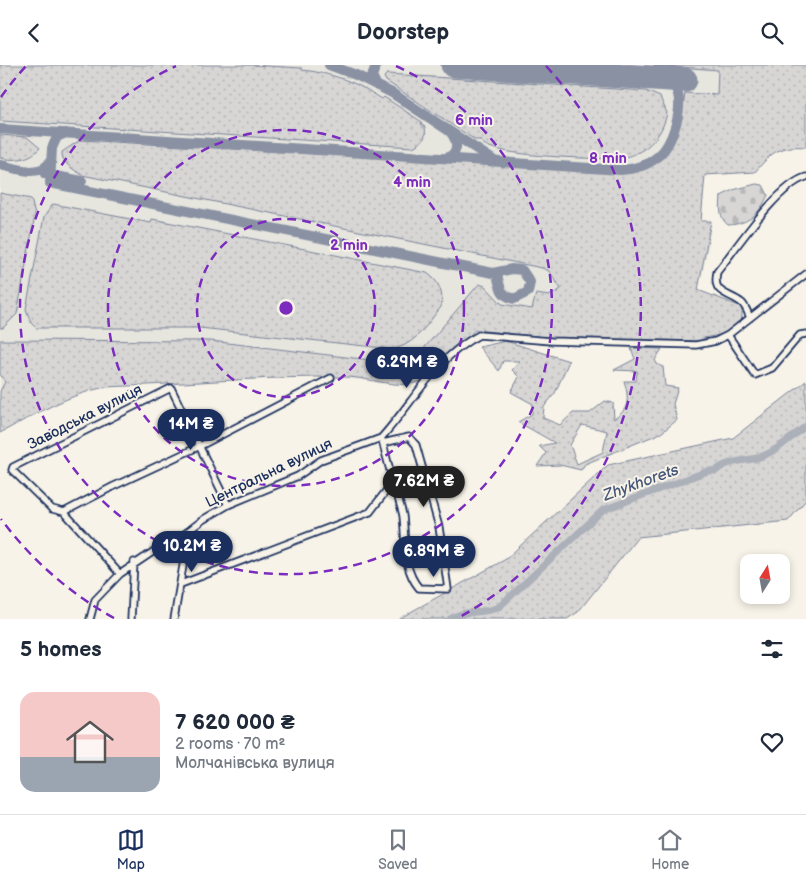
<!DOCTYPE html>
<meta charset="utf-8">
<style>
:root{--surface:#fff;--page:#f2f2f3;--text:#1f2937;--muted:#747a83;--line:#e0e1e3;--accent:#1b2f5e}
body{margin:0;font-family:"Balsamiq Sans",sans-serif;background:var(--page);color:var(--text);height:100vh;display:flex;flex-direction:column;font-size:19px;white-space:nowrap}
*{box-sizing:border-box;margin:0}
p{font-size:16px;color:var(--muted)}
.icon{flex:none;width:28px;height:28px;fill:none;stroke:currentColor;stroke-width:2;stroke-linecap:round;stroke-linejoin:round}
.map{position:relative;height:554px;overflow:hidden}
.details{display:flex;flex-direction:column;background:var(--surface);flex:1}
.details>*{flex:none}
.needle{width:32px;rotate:11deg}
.tools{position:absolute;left:740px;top:489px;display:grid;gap:10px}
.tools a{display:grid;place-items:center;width:50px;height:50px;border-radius:10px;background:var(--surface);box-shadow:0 2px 8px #0003;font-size:25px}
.price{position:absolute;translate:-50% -42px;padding:0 11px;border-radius:18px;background:var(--accent);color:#fff;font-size:16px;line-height:32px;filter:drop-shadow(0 1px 2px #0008)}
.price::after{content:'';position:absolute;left:50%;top:30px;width:15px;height:11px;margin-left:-8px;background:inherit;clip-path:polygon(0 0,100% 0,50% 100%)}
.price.on{background:#222;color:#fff}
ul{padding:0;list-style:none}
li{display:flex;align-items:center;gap:15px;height:125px;padding:0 20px}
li+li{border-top:1px solid var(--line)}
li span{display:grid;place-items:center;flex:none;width:140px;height:100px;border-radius:15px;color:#555}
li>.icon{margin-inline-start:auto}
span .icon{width:60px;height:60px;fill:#fffc;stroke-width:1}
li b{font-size:21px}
h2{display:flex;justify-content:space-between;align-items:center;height:60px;padding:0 20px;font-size:21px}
header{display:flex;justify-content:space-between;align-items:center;height:65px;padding:0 20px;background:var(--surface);font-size:22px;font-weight:700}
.menu{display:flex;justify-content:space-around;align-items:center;height:70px;border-top:1px solid var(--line);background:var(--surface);font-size:14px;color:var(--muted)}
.menu a{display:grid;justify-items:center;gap:2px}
.menu .on{color:var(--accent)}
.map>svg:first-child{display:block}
</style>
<header><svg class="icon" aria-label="back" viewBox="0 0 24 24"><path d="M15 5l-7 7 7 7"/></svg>Doorstep<svg class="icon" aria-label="search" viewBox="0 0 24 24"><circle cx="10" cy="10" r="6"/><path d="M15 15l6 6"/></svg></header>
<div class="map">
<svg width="806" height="554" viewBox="0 0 806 554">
<defs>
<pattern id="grass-dots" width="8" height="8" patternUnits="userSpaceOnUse" patternTransform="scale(1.25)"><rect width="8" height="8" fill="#d7d6d4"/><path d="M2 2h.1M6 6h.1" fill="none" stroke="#b8b8b8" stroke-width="1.8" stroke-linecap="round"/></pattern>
<pattern id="cemetery-stones" width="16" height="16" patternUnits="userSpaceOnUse" patternTransform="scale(1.25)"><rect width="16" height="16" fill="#d7d6d4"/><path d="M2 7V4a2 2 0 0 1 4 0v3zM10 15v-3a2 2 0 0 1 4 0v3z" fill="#b8b8b8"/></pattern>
</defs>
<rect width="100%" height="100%" fill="#f7f3e8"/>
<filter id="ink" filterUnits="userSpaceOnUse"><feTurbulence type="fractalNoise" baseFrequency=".02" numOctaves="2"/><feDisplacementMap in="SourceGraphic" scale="10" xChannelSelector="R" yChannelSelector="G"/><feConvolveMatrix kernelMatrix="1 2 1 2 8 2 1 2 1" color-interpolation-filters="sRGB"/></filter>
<g filter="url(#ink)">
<path fill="#e6e5de" d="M0,0H806V82L788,80L772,88L755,107L705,110L701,156H711L708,184L698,225L742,242L724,269L704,273V276H639L554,273L475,265L418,319L406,320L323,311L105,322L85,326L59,337L0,368Z"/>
<path fill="url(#grass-dots)" stroke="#798299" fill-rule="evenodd" d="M0,0H252L302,3V5C332,8 357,17 382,34L384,32L422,57L421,59L425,62C427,74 422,77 413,82L0,56Z
M653,0H806V82C779,80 772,87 755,107L705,110L701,156H711L698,225L742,242V256L724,269L704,273V276L554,273L475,265L427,313C403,328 371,312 345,312C266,311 185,319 105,322C67,330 34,350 0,368V326L5,317L0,309V275L211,276L404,299L414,295L479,219L485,221L502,239L532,244L536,229L549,231L561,224L549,206L542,203L82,110C73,104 61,98 62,87L80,75L623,107C669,98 680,71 685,28L717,30L718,5Z
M387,9L646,26L660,32L667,48C661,77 639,93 611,94C589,93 486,92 480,75H475L386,16L384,12Z
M0,70L27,72L40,83C29,95 15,96 0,93Z
M0,128L31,134L35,150L17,249L3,263H0Z
M53,139L151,158L152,154L427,208C439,216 444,228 441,242C427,259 415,281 392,284L200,263H36L31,258L26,244L44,152Z
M506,276L569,296L555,328L544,342L543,353L560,360L573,348H590L605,336L613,338L614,354C630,344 629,332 624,316H636L637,306L614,305L635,294L631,283L662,284L655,295L657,299L663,302L665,321L678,323L673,339L677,355L661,368L585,399L581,405L560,400L537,401L546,388L539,381L555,378L518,357L532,349L533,339L511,327L519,312L512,305L520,296H503L499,306L479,282ZM582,360L607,366L603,387L577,399L570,380Z
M806,316V435L788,456L638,472L578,547L567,554H398L506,494L608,400L733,373Z"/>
<path fill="url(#cemetery-stones)" stroke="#798299" d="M756,119L763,120L768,130C759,149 749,159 728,160C719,153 720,142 721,131L733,125Z"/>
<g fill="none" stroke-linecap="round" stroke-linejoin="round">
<path stroke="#acb0b9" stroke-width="7" d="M450,554C464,544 482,550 499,542L603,445L708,406H716C725,396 744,396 757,393C775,388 791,372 806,361"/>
<path stroke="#8991a3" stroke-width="10" d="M329,0L356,10L392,28L493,95
M376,0L372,11L377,21
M0,64L621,105C634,104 647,101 657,92C672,81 685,42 676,24C672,17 664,15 656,13
M66,68L57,72L52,83L50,118L493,208L497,209C500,222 500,230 514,234L528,227L530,217L522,205L512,204L493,208
M445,93C458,90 459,78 451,68
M0,100C16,103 42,114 51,95
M45,109L82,116"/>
<path stroke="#8991a3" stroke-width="25" d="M453,0L685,15"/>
<defs>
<path id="minor" d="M750,253C748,248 746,242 742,238C728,227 712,230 717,207C737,182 778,120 806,112
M728,270L755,310L772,303L800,270L806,269
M381,373C412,339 436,292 479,270L551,276L696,280L716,276L728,270L806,209
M383,378L409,372L416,380L439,462L448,524L419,523C402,503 406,476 403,451C401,440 396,428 393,417
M228,440L171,323L13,402L12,405L52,444L64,447L114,421L200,381L331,313
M64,447L120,509
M181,519L370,447L393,417L382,375
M90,554L95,535L120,509L175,472L183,470L204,454L228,440L298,411L321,395L381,373
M131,554L134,497
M174,554L187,477L183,470"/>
</defs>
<use href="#minor" stroke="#1b2f5e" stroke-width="9"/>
<use href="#minor" stroke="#f7f3e8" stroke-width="5.5"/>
</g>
</g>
<g fill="none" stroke="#7b2cbf" stroke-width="2.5" stroke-dasharray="9 6">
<circle cx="286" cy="243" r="89"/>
<circle cx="286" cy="243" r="178"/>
<path d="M396 1A266 266 0 1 1 176 1"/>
<path d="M114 553A355 355 0 0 1 1 454M1 32A355 355 0 0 1 26 1M546 1A355 355 0 0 1 458 553"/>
</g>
<g text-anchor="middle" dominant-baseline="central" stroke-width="4" stroke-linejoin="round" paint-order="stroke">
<g font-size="15" fill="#1b2f5e" stroke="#f7f3e8">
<text transform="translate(85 352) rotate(-27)">Заводська вулиця</text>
<text transform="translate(269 408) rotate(-26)">Центральна вулиця</text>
</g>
<g font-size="16" font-style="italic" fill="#465679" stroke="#f7f3e8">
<text transform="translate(641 418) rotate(-20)">Zhykhorets</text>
</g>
</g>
<circle cx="286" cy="243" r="8" fill="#7b2cbf" stroke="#f7f3e8" stroke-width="2.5"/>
<g font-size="15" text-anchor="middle" font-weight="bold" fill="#7b2cbf" stroke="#f7f3e8" stroke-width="4" stroke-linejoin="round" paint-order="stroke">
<text x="474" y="60">6 min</text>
<text x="608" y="98">8 min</text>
<text x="412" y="122">4 min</text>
<text x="349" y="185">2 min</text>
</g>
</svg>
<div class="tools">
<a><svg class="needle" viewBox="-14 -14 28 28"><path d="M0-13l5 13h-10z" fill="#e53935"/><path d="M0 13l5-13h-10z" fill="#747a83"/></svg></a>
</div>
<b class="price" style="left:407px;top:324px">6.29M ₴</b>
<b class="price" style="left:191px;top:386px">14M ₴</b>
<b class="price on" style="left:424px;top:443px">7.62M ₴</b>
<b class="price" style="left:192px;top:508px">10.2M ₴</b>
<b class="price" style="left:434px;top:513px">6.89M ₴</b>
</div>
<section class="details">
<h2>5 homes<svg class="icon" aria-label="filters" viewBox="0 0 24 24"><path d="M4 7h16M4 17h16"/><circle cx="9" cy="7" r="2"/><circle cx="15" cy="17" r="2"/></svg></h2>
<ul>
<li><span style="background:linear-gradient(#f6c9c9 65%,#9aa5b1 0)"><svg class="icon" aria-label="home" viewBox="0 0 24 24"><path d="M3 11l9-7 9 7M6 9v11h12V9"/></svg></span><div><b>7 620 000 ₴</b><p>2 rooms · 70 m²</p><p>Молчанівська вулиця</p></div><svg class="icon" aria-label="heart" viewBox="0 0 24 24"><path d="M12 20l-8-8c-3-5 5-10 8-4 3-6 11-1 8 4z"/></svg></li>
</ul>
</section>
<nav class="menu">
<a class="on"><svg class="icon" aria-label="map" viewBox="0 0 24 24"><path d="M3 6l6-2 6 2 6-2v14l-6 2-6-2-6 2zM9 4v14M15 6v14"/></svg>Map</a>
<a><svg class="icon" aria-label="saved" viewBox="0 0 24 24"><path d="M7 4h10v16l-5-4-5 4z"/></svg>Saved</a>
<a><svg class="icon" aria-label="home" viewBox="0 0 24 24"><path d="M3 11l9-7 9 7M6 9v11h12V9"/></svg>Home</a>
</nav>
